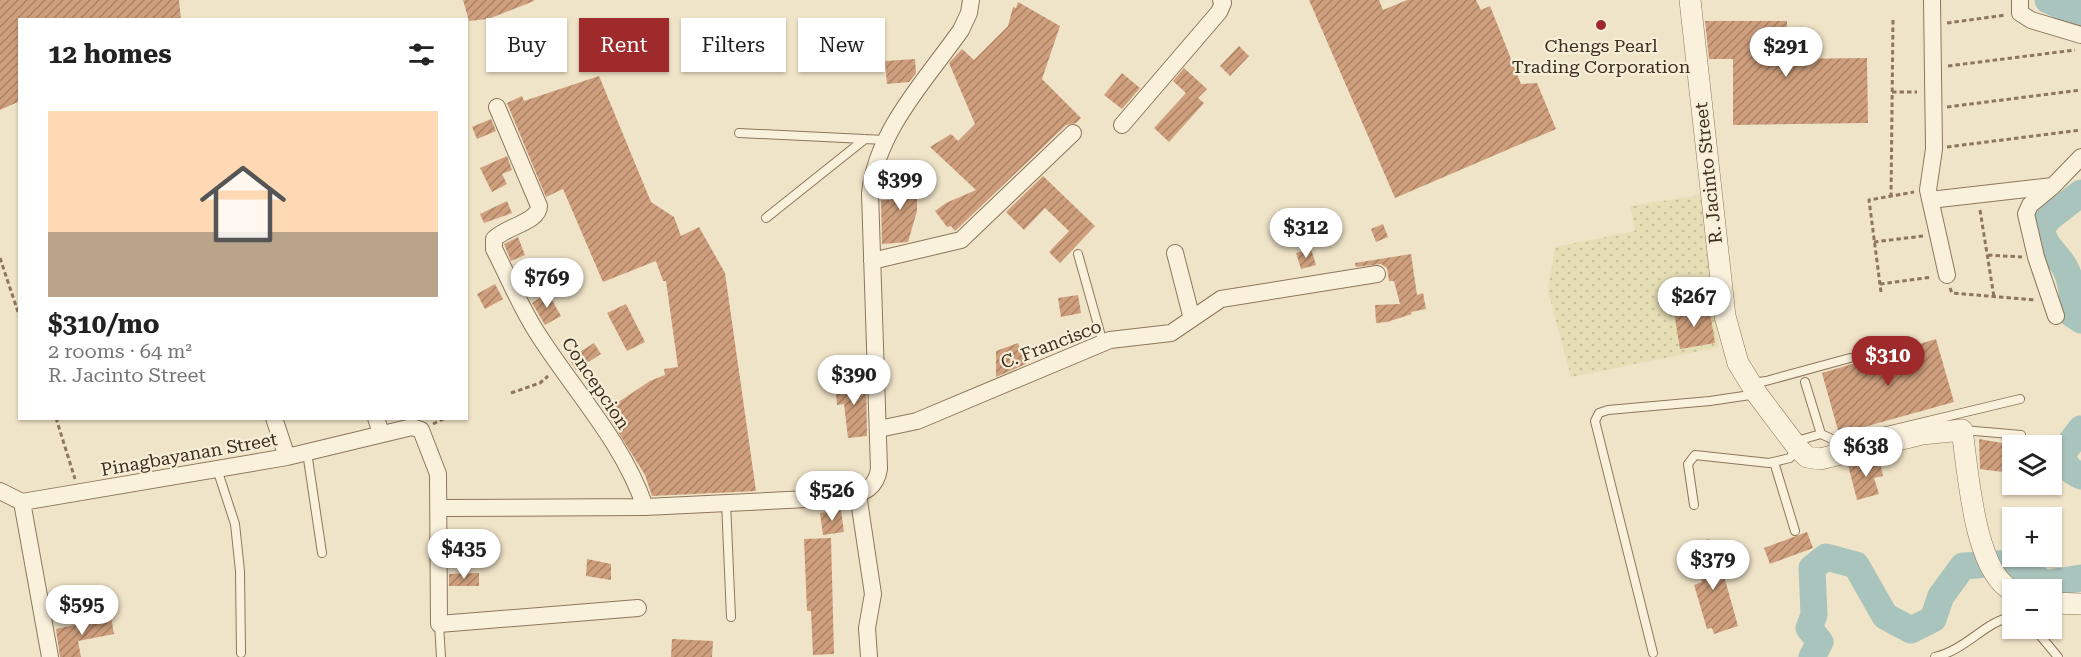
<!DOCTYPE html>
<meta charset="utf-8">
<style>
:root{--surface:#fff;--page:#f6f6f6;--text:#222;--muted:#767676;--line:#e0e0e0;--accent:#9e2a2b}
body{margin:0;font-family:"Roboto Serif",serif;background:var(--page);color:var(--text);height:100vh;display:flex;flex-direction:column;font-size:22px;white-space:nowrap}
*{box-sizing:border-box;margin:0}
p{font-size:20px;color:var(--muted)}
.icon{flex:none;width:33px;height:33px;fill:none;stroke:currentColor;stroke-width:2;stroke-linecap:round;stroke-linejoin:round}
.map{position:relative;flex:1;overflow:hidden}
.side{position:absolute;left:18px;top:18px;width:450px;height:402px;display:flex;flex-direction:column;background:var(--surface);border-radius:0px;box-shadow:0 2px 4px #0004}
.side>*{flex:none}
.guide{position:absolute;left:486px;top:18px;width:570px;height:54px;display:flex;gap:12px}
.buttons{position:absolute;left:2002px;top:435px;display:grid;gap:12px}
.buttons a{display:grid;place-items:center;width:60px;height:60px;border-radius:0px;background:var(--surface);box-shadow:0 2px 4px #0004;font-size:30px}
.price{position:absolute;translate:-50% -51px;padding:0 14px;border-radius:21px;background:#fff;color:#222;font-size:20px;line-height:39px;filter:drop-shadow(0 2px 3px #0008)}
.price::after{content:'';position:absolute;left:50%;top:36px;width:18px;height:14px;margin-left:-9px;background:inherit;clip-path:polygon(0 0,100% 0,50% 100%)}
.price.on{background:var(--accent);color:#fff}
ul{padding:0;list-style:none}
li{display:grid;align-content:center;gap:12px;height:318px;padding:0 30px}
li+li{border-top:2px solid var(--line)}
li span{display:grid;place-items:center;height:186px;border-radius:0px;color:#555}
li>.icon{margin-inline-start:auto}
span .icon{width:108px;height:108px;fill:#fffc;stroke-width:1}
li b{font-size:26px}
h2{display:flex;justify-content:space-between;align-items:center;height:72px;padding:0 30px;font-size:26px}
.pill{padding:0 21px;border-radius:0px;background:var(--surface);box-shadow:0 2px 4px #0004;font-size:21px;line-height:54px}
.pill.on{background:var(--accent);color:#fff}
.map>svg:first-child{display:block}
</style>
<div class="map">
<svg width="2081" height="657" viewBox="0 0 2081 657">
<defs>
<pattern id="farmland-dots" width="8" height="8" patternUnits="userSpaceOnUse" patternTransform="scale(1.5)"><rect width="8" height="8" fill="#e6deb5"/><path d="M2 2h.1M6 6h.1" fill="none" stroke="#c6bf9b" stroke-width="1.8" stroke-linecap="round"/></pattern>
<pattern id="building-hatch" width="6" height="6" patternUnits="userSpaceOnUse" patternTransform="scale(1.5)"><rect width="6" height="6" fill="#cf9f7d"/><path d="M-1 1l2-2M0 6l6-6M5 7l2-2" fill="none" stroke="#a98266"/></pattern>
</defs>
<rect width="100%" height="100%" fill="#f0e4c8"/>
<path fill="url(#farmland-dots)" d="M1700,195L1719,347L1571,377L1548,290L1555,247L1635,231L1630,206Z"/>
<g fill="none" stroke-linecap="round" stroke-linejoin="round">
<path stroke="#a9c4bc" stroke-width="27" d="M2048,0L2081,15
M2081,193L2049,218L2041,228C2046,252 2060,254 2067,272C2072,284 2074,302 2072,314L2081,320
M2081,429L2062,454C2065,466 2070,471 2081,476
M1812,657L1820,642L1809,628L1814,615L1812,568L1826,557L1856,565L1885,616L1911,630L1933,619L1941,596L1963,566C1998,564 2016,557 2043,584L2081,578"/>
</g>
<path fill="url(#building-hatch)" d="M0,0H179L181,20H20V101L0,110Z
M463,0H534V1L488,19L469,21Z
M1309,0H1379L1383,10L1407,0H1476L1481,10L1490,6L1521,84L1537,83L1556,129L1395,198Z
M1018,2L1060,26L1042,79L1081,118L1076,123L1066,125L955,231L951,226L947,227L935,211L946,203L976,190L930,147L951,134L958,141L975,124L949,63L962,49L974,60L1008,26L1013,7L1016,8Z
M1705,21H1787V59L1867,58L1868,123L1733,125V59H1709Z
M1239,46L1249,56L1230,76L1220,66Z
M915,59L916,73L909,82L887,84L885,61Z
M1184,68L1207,89L1198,98L1204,103L1169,142L1154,128L1186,93L1173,81Z
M1122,73L1140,88L1122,109L1104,95Z
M599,76L651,202L674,217L681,236L699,227L725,273L756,491L652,496L645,475L605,411L650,381L665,375L664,369L678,367L666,281H663L656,261L603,282L563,189L546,197L507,103L522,96L524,101Z
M491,119L496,131L477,139L472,127Z
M507,156L512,170L502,174L507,184L492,192L480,168Z
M1043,176L1095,226L1060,263L1049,252L1069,231L1045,208L1024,230L1006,212Z
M892,177L917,178V211L908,242L882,244L881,200H891Z
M507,201L512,213L484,223L480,214Z
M1383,224L1388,237L1376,242L1371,229Z
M518,237L525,255L511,261L504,244Z
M1311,249L1316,265L1301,269L1296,253Z
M1411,254L1417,295L1423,293L1426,309L1411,312L1412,314L1387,322L1376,323L1375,305L1400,304L1394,281H1389L1387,268L1381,264L1356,267L1355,263Z
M545,258L554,279L543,284L533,263Z
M495,284L503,299L485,309L477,294Z
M548,293L561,316L545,325L532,303Z
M1078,295L1081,313L1061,317L1058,298Z
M626,304L645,342L627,351L607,313Z
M1709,306L1715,343L1680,349L1674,312Z
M1936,339L1954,402L1839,434L1822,373Z
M594,343L601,354L576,370L569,359Z
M1018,343L1026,364L996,377V351Z
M866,379L867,436L848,438L844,404L837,405L835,382Z
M1979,439L2014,445L2010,473L1980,469Z
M1879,458L1883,476L1874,478L1879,494L1857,500L1848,465Z
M841,510L844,532L823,535L820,513Z
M1807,532L1813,548L1770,564L1764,548Z
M831,538L834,654L813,655L811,611H807L804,539Z
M1709,539L1719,577L1724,576L1738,626L1714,634L1712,628L1707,629L1694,585L1702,582L1692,543Z
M587,559L611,564V580L586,576Z
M479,573V586H449V574Z
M111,617L114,634L78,641L81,657H60L56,629Z
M672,639L713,641L712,657H671Z"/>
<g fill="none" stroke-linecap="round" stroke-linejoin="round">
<defs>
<path id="service" d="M739,133L885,140
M766,218L865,139
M1078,254L1103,343
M1805,382L1821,434
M1751,383L1766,381L1850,358
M1963,430L2021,435
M1793,442L1821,434L1834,440L1845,441L2020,399
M307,452L322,553
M1774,462L1795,531
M217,469L235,524L240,571L241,653
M726,502L731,617
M1694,505L1688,464L1695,455L1769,463L1790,458L1797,448
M439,624L441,657
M2034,628L2058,657
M1653,653L1595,421L1599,413L1608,410L1710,401L1757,394
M1935,657C1968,649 1986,620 2013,617"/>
<path id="minor" d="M1932,0L1934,149L1928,190L1947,275
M2020,0V13L2031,20L2081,35
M497,107L539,206C539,222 507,226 494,239V249C508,276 520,306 536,331C573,390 622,440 645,507
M1122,125L1219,12L1223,3L1221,0
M1930,200L2053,186
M1175,253L1192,319
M872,261L961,240L1073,133
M2056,316L2036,257L2026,214L2030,205L2053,186L2081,157
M274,418L287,457
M376,418L381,433
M879,429L917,421L1110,340L1171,333L1221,299L1377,274
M0,491L22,502L287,457L412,427L421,430L438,474L439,624L638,608
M858,494L873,594L867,628L869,657
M22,502L50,657
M439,508L645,507L848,497C865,492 876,488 879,469L870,193C877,130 926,80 961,30L969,13L971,0"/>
<path id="tertiary" d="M1690,0L1725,316L1738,363L1757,394L1797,447L1807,457L1820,459L1922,434L1962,430C1968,470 1974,573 2013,591
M2052,603L2081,604"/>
</defs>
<use href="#service" stroke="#8d765c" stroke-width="10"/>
<use href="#minor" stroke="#8d765c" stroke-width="18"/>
<use href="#tertiary" stroke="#8d765c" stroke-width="22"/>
<path stroke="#8d765c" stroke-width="3" stroke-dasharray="4.5 3" stroke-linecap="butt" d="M1947,23L2006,15
M1948,66L2075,50
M1892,92H1917
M1947,107L2081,90
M1947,147L2081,130
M1891,197L1893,19
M1980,210L1994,297
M1874,242L1923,236
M1988,255L2022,257
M0,258L20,318
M1880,284L1932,277
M1950,288L1952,293L2035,300
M1881,292L1869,200L1914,192
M511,393L540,383L548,376
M56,418L75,479
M433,424L445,418"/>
<use href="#service" stroke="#faf1dc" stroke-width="8"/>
<use href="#minor" stroke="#faf1dc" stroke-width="16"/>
<use href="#tertiary" stroke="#faf1dc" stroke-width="21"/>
</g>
<circle fill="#9e2a2b" stroke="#f7eed8" stroke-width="2" cx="1601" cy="25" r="6"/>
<g text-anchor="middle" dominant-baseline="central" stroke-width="4.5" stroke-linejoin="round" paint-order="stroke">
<g font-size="18" fill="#3d2e20" stroke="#f7eed8">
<text x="1601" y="45">Chengs Pearl<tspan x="1601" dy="21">Trading Corporation</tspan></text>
</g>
<g font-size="18" fill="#3d2e20" stroke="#f7eed8">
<text transform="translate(1708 173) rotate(-96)">R. Jacinto Street</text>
<text transform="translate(1051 344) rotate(-21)">C. Francisco</text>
<text transform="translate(596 383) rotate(56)">Concepcion</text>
<text transform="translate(189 454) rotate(-10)">Pinagbayanan Street</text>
</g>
</g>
</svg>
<div class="buttons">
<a><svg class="icon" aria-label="layers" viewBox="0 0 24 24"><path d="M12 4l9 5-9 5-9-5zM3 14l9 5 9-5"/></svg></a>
<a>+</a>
<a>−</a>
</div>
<b class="price" style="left:1786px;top:78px">$291</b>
<b class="price" style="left:900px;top:211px">$399</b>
<b class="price" style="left:1306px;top:259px">$312</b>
<b class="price" style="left:547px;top:309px">$769</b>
<b class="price" style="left:1694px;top:328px">$267</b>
<b class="price on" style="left:1888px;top:387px">$310</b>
<b class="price" style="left:854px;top:406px">$390</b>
<b class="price" style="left:1866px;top:478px">$638</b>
<b class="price" style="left:832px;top:522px">$526</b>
<b class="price" style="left:464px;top:580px">$435</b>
<b class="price" style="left:1713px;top:591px">$379</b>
<b class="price" style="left:82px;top:636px">$595</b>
<div class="guide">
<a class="pill">Buy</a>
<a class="pill on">Rent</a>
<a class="pill">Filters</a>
<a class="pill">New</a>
</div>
<section class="side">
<h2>12 homes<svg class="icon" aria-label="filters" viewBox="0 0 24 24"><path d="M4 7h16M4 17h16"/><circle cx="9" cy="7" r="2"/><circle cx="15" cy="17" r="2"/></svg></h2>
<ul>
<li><span style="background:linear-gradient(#ffd9b3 65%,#b9a48a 0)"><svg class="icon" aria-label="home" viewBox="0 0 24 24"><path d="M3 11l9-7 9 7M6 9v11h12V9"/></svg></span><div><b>$310/mo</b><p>2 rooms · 64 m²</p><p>R. Jacinto Street</p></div></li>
</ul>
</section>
</div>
